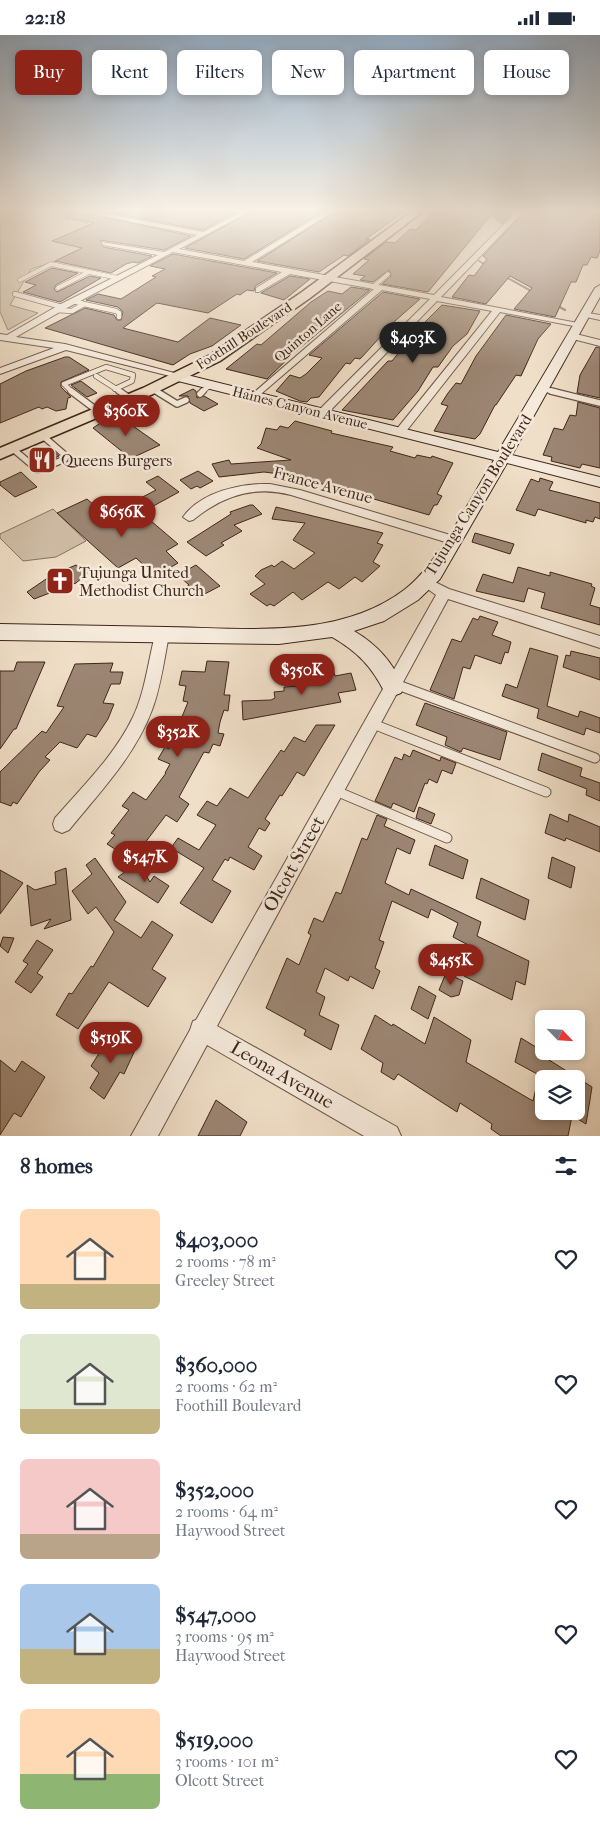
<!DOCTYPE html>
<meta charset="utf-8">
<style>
:root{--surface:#fff;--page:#f2f2f3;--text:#1f2937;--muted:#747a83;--accent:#8f2418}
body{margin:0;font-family:"IM FELL French Canon",serif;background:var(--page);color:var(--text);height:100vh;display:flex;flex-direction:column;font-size:19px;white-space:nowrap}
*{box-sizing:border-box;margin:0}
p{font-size:16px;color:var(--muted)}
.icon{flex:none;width:28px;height:28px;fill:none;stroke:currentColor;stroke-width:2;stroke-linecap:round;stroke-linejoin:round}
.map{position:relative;height:1101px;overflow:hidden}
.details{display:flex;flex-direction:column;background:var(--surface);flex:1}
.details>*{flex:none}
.banner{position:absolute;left:15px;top:15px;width:570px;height:45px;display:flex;gap:10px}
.needle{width:32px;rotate:115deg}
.tools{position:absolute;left:535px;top:975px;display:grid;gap:10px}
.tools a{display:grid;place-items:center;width:50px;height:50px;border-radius:8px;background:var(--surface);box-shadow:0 2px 8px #0003;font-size:25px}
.price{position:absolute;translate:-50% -42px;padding:0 11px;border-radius:18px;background:var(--accent);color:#fff;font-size:16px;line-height:32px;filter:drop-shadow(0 1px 2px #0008)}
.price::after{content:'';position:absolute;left:50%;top:30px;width:15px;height:11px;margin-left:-8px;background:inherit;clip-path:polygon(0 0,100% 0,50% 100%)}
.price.active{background:#222;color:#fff}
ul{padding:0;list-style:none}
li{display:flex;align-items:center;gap:15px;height:125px;padding:0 20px}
li span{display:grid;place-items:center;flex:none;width:140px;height:100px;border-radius:8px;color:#555}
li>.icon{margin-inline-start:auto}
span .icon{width:60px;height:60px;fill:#fffc;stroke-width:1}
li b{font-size:21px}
h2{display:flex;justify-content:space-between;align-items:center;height:60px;padding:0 20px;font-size:21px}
.pill{padding:0 18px;border-radius:8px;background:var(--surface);box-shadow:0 2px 8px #0003;font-size:18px;line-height:45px}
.pill.active{background:var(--accent);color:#fff}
.status{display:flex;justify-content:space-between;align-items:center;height:35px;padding:0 25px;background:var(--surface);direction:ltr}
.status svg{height:14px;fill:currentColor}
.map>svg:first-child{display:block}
</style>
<div class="status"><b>22:18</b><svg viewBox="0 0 49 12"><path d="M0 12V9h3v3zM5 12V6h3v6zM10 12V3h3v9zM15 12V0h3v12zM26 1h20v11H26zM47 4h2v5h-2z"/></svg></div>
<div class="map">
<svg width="600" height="1101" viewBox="0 0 600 1101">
<rect width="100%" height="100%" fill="#f0dfc8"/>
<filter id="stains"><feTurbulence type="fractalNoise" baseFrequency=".004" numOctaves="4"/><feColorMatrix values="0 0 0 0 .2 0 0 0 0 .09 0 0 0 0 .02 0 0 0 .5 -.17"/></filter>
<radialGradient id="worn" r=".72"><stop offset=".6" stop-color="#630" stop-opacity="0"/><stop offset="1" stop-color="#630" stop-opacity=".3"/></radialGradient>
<path fill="#d2c0aa" stroke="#897362" d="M0,177H64L97,193L92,209L75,220L31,234L10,270L38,278L8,295L0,277Z
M53,474L86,506L56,522L23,526L0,503V499Z"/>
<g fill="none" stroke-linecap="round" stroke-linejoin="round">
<path stroke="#866f5f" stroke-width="2" d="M479,226L487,231
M504,241L533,257"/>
<path stroke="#866f5f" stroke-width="2.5" d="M531,256L533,257
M556,270L565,275"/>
</g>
<path fill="#9c8674" stroke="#40261a" d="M67,177H80L191,201L164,215L100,205L103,212L152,221L138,228L133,227L126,229L111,238L55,226L82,213L52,206L94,188L66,183Z
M108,177H236L203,195Z
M251,177H321L244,224L185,213Z
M335,177H404L366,204H370L348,221L344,220L319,237L257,226Z
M433,177H513L502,189L491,180L428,257L382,249L391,241L389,235L373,247L360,245L365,241L353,239L369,225L364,224L386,207L395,208L410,194L416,195Z
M525,177H600V216L597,223L591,222L587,230H583L576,247H571L555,282L514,274L532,253L510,241L486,269L452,262L469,240L474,241L487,224L483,221Z
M173,219L277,238L255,251L254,256L247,255L240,260L237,259L208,278L157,268L123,293L178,307L210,283L241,290L212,311L190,319L173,330L45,293L85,273L114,280L117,285H121L123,277L118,272L86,265L98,259L121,264L156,242L152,241L165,234L150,231Z
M52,233L78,238L56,250L54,254L57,257L90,241L101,243L60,267L23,257L36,250L25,247Z
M290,241L310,244L284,265L261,258Z
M351,252L370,255L295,317L267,344L226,334L257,309L261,310L311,267L328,256L342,259Z
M383,257L420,264L395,286L360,324L355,323L350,329L346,328L319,362L311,363L307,367L300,366L276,356L290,340L300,343L306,339L322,323L309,320Z
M442,270L480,276L467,299L453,311L438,332H433L418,356L393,385L342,375L388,326H392L417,295Z
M506,280L551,289L538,304L521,341L516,340L496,370H495L480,399L475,404L434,396L448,371L441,369L448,358L456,348L461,349L476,321Z
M596,312L600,313V363L577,358L580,340Z
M65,322H69L89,335L61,347V352L71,362L68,363L66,374L56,376L47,372L42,374L39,372L0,388V349L26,336Z
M81,346L97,358L87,362L71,350Z
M193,354L196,356L197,363L204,361L218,369L204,376L190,368L188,361H179Z
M578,367L600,373V433L582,429L580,433L551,426L552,422L543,420L554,393L563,395L570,380L576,381Z
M120,382L160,410L134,422H129L93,393L102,387Z
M295,386L332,396L331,398L393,412L390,416L415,423L417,420L431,423L432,421L453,428L437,459L442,461L437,470H434L429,480L281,437L280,439L264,437L219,442L212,429L229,425L231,429L291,425L257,413L261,409L266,393L277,395L280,391L288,393Z
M49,413L59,421L39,430L29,421Z
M198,436L213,446L200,453L197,451L191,454L180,445Z
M21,437L37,452L15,462L0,450V447Z
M158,441L179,457L146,475L135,466L156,455L146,447Z
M540,443L553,447L549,455L600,468V484L595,482L593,487L586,485V488L538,474L535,481L516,475L531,444L539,447Z
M87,464L120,493L144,480L178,509L166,516L178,528L156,541L136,523L118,533L57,478Z
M250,470H253L262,479L234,490L242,496L221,508L224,510L206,521L187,507L231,479L230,477Z
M276,472L383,498L377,508L383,510L373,527L380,531L362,547L355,542L339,554L328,547L302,565L293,557L274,571L270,569L267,571L250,559L265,549L255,541L261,535L272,530L274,532L282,526L294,534L315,518L293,505L305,488L272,484Z
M475,498L514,509L510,519L472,507Z
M76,530L88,538L76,548L34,564L27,557L52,540Z
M196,530L220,551L197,563L184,553L189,550L178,540Z
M518,532L550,541V537L592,549L591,551L595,553L590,570L600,573V590L541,573L545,558L528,553L524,567L476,556L483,539L513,548Z
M480,581L498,587L492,600L511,607L508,618L505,617L501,629L475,620L470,634L463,632L454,664L430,655L452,604L461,607L473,583L478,585Z
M530,613L558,621L547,671L578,682L580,676L600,683V698L586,693L584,700L537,683L539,674L502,661L506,649L517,653Z
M571,616L600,623V645L563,632L566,620L570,621Z
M207,626L229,627L224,660H230L228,676L224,675L220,687L218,698L224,699L220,711L213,709L209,718L204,717L179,762L189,769L177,787L166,780L132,825L107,809L115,800L111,798L129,775L122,771L133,757L146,765L166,738H165L170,729L158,724L165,712L169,714L188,667L183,666L186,651L179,650L182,636L205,637Z
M17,627H45L16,694H14L0,714V636H14Z
M113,628L110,637H123L120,649H111L103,668L114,669L108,684L96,702L87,699L77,713L60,707L45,722L50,725L39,737L17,769L13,767L11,771L0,767V737L42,696L46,698L64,672L57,671L75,629Z
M333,634L335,641L351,638L356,655L338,658L341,667L243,685L242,666L271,665L275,663L274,657L284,656V652L318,650L317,637Z
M425,668L507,697L500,725L463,713L461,717L445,710L447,702L416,690Z
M316,690H335L304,741L297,737L282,761L280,760L265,784L270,788L265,796L259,793L248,812L262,821L254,835L230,822L228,826L225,824L212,845L231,856L212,888L180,868L204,833L171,813L178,803L199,815L216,790L197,780L207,766L217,771L230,753L248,763L281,715L284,717L294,702L305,707Z
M413,715L440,726L441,722L456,728L452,739L442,735L437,748L429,744L427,749L425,748L414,777L393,768L391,773L375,766L395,722L402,725L404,719L410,722Z
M542,718L582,733L580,741L600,748V766L586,760L587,754L538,735Z
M419,772L435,779L431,789L416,783Z
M550,779L568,787L569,779L600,792V817L566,803L565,806L545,798Z
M377,780L387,784L384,791L415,805L410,819L397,813L385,848L409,860L411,854L481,887L477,901L529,926L525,950L516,946L512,965L464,941L472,912L453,902L458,888L431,874L428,883L392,866L379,905L384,907L375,933L380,936L373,954L350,941L348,946L325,933L316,957L325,962L319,980L339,990L331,1015L304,1000L306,995L266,973L287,923L299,930L311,900L308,898L314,883L323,887L336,857L341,859L362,803L367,805Z
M435,810L468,825L463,844L429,830Z
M552,822L575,832L571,853L548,843Z
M95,823L126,867L114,885L141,903L152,886L173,900L152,934L166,943L148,972L109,947L78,994L56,980L69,958L72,959L91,931L93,932L114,897L96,872L88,879L72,856L92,839L86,830Z
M138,827L150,847L154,841L169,851L158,868L118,842Z
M66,833L71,885L44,894L51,884L31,891L27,850L35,855L56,849L55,837Z
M0,835L23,848L0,879Z
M481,843L529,865L525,885L476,863Z
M3,902L14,903L8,918L0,911Z
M37,905L53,915L37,938L43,942L31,958L15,947L28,929L23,926Z
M446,938L463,946L459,960L451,962L439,955Z
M419,951L436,961L428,984L411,974Z
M375,980L392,991L393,989L425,1009L434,982L471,1005L466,1027L533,1066L539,1040L515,1027L521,1003L539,1014L538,1018L592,1052L586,1089L576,1083V1044H544V1076H573L568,1101H501L491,1094L492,1089L460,1068L457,1077L398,1039L394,1045L381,1037L383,1028L361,1014Z
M112,998L135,1015L124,1039L120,1037L104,1064L90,1053L99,1038L91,1031Z
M0,1025L15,1037L22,1026L45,1042L21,1082L14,1078L0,1100Z
M216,1065L247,1087L240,1101H198Z"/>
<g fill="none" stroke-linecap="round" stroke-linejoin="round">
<defs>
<path id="lane-far3" d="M20,245L51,229L118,243
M373,252L388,239
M58,253L89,237"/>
<path id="lane-far2" d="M15,259L62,272
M84,269L116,276L119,278V282
M57,275L72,276L84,269L73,266
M96,341L121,357
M153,354L158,357
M543,354L556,357
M72,357L64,349L106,332L133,340L132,346L115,354
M202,357L210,350"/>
<path id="lane-far1" d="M71,356L99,377
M119,356L131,364
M156,356L177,369L186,365
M551,356L600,368
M200,359L203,356
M13,414L38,435L65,424L66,421L43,401"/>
<path id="lane" d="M395,649L595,723
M373,689L546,757
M336,756L447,803"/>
<path id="street" d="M82,177H97L203,197L241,177H249L179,214L244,226L325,177H333L252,227L434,260L516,177H523L441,262L583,289L579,292L500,277L404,399L400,400L395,397L396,395L492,276L437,266L326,380H318V376L430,264L382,255L254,365L249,362L251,360L374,254L290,239L259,257H256V253L282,237L173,217L65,274L16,302L65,309L182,340V344L66,315L0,339V333L54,313L0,305V299L7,300L59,270L158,220L103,210L101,207L164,217L197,200Z
M582,277L600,280V285L582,281Z
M572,298L600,305V311L569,303V299Z
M270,449L300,455L457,502L458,505L452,509L291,460C254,450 222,461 193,485L189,486L183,482C201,457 241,448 270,449Z
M425,542L449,554L600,601V613L448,564L217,991L397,1092L401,1101H364L207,1010L158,1101H131L190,995L193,986L196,985L436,560L418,547Z
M162,594L167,596L169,600C164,625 161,651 152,675C135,721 99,758 69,795L62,798L55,795L53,789L55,783C83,751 115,720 133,682C145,657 148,627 155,600L157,596Z"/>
<path id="secondary" d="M600,250V262L512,420L600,442V452L507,428L440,544L418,565L384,586L354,596C378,610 392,627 404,652L401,658L393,661L385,658C372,632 358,617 332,602L279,609L0,605V589C55,590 111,591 166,592C244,593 338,605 404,555C438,530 471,462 494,425L174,345L173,342L174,339L179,338L498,417L595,253Z"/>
<path id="primary" d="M411,177H422L310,263L220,326L153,359L0,424V413L143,353L210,320L302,257Z"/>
</defs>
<use href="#lane-far3" stroke="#6c5446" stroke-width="5"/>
<use href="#lane-far2" stroke="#6c5446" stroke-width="6"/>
<use href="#lane-far1" stroke="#6c5446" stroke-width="8"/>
<use href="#lane" stroke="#6c5446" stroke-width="11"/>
<use href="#street" stroke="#6c5446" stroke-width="2"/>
<use href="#secondary" stroke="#40261a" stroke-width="2"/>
<use href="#primary" stroke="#40261a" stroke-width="3"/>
<use href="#lane-far3" stroke="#f5eadb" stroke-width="4"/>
<use href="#lane-far2" stroke="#f5eadb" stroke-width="4.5"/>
<use href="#lane-far1" stroke="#f5eadb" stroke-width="5.5"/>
<use href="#lane" stroke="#f5eadb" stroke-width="9"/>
<use href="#street" fill="#f5eadb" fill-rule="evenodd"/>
<use href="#secondary" fill="#f5eadb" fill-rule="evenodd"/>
<use href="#primary" fill="#f0dfc8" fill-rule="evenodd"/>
</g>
<linearGradient id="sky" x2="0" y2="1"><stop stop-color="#93acc4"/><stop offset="0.53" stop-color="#f8f1e6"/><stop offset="1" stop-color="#f8f1e6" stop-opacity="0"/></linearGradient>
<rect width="600" height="331" fill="url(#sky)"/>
<defs>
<symbol id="restaurant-square" viewBox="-11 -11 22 22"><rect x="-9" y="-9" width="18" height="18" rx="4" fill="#8f2418" stroke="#f5eadb"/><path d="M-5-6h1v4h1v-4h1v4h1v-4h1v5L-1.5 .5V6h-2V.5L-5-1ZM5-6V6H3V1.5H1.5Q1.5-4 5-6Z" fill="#fff"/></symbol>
<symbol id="church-square" viewBox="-11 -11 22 22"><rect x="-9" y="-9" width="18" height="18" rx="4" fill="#8f2418" stroke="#f5eadb"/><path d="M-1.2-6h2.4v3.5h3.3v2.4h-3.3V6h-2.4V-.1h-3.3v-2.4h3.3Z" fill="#fff"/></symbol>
</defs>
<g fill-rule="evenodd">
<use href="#restaurant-square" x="26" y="409" width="32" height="32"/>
<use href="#church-square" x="44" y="530" width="32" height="32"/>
</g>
<g text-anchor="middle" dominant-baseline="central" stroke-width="5" stroke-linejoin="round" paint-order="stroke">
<g font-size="14" fill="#40261a" stroke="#f5eadb">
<text transform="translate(308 297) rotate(-41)">Quinton Lane</text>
<text transform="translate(244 301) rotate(-33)">Foothill Boulevard</text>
<text transform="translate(300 373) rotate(14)">Haines Canyon Avenue</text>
</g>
<g font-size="16" fill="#40261a" stroke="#f5eadb" text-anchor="start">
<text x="61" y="425">Queens Burgers</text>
<text x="79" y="537">Tujunga United<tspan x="79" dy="18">Methodist Church</tspan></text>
</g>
<g font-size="16" fill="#40261a" stroke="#f5eadb">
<text transform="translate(323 450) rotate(15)">France Avenue</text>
<text transform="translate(478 460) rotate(-58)">Tujunga Canyon Boulevard</text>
</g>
<g font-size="19" fill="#40261a" stroke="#f5eadb">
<text transform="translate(294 829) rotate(-61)">Olcott Street</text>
<text transform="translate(282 1040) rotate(30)">Leona Avenue</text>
</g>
</g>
<rect width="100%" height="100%" filter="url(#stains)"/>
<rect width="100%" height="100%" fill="url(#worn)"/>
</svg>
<div class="tools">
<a><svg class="needle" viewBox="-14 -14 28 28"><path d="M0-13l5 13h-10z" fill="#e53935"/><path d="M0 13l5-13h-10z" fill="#747a83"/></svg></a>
<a><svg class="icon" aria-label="layers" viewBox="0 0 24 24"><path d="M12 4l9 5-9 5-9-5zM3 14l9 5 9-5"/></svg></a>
</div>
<b class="price active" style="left:413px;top:329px">$403K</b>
<b class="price" style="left:126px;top:402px">$360K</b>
<b class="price" style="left:122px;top:503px">$656K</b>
<b class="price" style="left:302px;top:661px">$350K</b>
<b class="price" style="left:178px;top:723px">$352K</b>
<b class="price" style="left:145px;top:848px">$547K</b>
<b class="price" style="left:451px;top:951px">$455K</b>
<b class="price" style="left:111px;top:1029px">$519K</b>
<div class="banner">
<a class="pill active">Buy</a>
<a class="pill">Rent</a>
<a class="pill">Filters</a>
<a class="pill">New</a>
<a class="pill">Apartment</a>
<a class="pill">House</a>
</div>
</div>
<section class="details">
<h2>8 homes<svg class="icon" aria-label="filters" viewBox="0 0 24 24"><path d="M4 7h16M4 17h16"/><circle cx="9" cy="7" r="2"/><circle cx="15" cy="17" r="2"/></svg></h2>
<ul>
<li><span style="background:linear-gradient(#ffd9b3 75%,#c2b280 0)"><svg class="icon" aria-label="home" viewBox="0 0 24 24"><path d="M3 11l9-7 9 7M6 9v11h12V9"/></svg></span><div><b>$403,000</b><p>2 rooms · 78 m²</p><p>Greeley Street</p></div><svg class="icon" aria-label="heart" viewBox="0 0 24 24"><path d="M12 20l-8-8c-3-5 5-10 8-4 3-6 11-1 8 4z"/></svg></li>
<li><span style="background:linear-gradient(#dfe7d0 75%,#c2b280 0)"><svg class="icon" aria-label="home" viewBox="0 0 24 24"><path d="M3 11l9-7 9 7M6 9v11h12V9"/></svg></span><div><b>$360,000</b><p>2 rooms · 62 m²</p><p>Foothill Boulevard</p></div><svg class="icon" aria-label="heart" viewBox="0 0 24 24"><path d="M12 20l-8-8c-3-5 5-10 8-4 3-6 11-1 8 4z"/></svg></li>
<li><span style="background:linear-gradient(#f6c9c9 75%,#b9a48a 0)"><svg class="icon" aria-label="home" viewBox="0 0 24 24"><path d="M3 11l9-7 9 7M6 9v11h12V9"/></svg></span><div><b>$352,000</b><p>2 rooms · 64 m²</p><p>Haywood Street</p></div><svg class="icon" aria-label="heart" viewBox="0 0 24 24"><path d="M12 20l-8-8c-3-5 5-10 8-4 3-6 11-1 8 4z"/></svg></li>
<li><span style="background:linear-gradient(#a9c7e8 65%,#c2b280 0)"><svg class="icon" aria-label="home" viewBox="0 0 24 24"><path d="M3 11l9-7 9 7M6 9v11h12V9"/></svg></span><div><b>$547,000</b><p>3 rooms · 95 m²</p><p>Haywood Street</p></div><svg class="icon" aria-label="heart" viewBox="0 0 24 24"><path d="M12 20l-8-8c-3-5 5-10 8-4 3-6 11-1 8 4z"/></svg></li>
<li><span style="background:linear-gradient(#ffd9b3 65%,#8fb573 0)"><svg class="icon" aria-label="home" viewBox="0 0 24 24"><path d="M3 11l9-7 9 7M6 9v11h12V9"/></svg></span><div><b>$519,000</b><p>3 rooms · 101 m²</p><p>Olcott Street</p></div><svg class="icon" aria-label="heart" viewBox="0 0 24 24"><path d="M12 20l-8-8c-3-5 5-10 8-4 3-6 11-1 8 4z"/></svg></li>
</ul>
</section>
